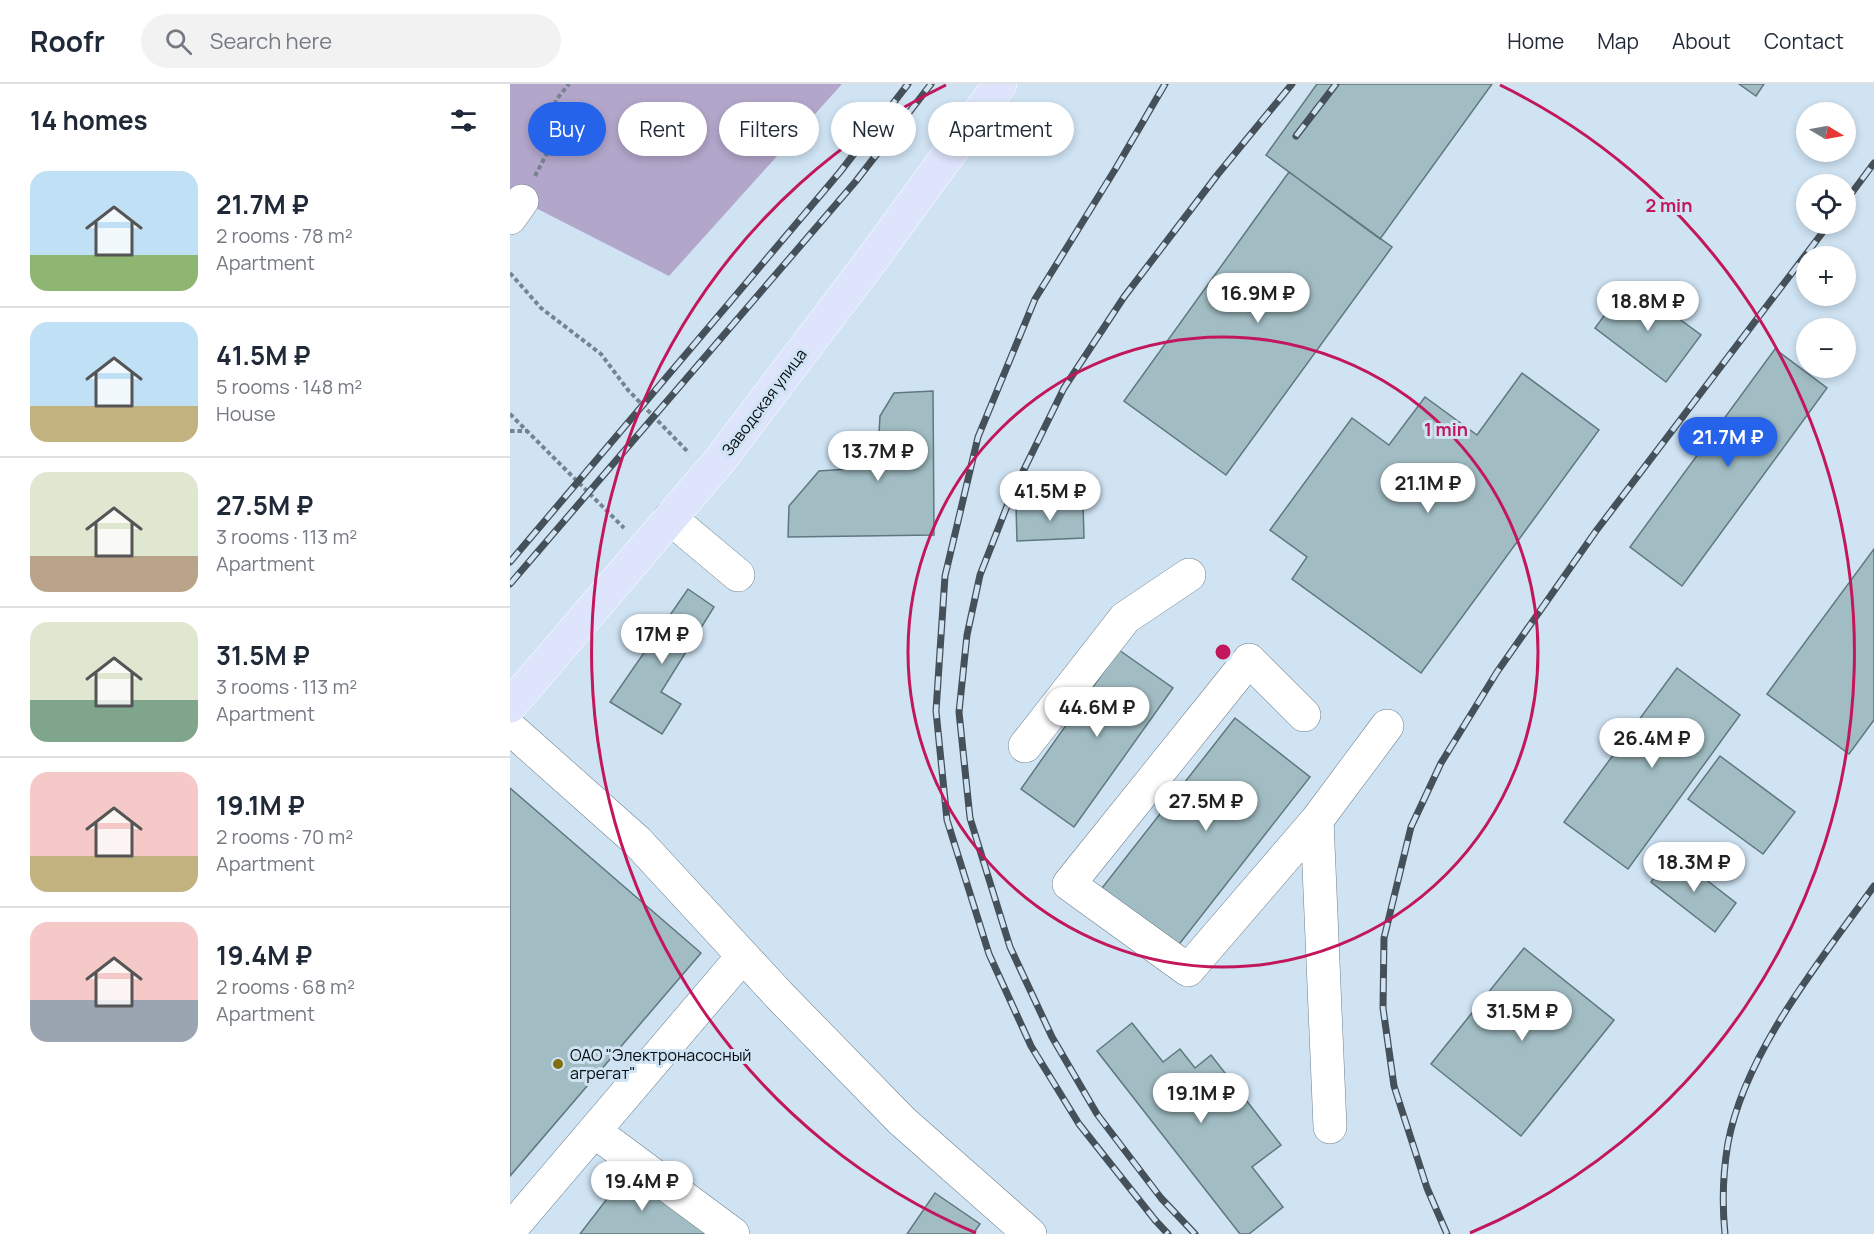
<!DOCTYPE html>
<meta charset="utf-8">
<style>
:root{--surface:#fff;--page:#f2f2f3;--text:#1f2937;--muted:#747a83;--line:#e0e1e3;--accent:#2563eb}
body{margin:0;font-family:Manrope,sans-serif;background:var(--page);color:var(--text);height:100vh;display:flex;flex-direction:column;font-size:22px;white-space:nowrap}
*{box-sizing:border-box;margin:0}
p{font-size:20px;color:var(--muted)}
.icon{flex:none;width:33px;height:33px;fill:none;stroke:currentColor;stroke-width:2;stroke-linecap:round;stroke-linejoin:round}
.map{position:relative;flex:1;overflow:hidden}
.drawer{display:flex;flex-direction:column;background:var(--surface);width:510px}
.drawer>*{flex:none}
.guide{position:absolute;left:18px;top:18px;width:570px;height:54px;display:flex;gap:12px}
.needle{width:39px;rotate:100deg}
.buttons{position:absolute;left:1286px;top:18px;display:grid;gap:12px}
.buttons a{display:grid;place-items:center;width:60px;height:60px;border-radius:50%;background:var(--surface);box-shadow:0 3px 9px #0003;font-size:30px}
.price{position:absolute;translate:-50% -51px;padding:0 14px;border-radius:21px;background:#fff;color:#222;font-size:20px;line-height:39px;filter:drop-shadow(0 2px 3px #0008)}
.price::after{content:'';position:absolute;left:50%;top:36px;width:18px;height:14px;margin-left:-9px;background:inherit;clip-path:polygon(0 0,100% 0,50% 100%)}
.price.on{background:var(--accent);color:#fff}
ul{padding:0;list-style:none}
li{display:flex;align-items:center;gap:18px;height:150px;padding:0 30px}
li+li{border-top:2px solid var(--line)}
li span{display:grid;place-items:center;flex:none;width:168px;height:120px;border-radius:18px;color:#555}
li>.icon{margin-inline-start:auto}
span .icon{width:72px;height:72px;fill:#fffc;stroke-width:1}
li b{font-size:26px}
h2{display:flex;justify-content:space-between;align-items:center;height:72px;padding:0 30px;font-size:26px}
.chip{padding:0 21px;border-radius:27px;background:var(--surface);box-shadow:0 3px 9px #0003;font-size:21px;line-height:54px}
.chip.on{background:var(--accent);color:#fff}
header{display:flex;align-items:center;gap:36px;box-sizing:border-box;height:84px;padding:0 30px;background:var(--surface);border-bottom:2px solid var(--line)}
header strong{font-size:28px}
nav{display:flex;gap:33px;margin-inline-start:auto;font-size:21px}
.search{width:420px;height:54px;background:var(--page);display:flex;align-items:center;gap:15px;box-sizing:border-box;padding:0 21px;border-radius:33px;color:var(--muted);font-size:22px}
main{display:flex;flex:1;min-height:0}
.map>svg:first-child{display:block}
</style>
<header>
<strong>Roofr</strong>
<div class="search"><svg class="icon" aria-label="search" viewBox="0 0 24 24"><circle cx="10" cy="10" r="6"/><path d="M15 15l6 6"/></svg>Search here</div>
<nav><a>Home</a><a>Map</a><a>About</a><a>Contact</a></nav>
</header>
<main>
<section class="drawer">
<h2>14 homes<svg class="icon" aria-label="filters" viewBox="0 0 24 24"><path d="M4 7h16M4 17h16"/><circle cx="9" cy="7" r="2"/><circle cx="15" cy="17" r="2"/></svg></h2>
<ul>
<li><span style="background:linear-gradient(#bfe0f5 70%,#8fb573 0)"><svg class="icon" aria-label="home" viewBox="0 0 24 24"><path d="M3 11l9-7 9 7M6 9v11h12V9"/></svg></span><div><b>21.7M ₽</b><p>2 rooms · 78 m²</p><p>Apartment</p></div></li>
<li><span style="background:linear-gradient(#bfe0f5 70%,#c2b280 0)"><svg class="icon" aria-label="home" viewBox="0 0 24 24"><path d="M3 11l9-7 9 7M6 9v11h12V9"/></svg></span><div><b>41.5M ₽</b><p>5 rooms · 148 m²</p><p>House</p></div></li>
<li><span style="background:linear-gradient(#dfe7d0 70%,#b9a48a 0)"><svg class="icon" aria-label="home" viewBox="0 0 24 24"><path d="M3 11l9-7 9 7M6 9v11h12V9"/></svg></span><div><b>27.5M ₽</b><p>3 rooms · 113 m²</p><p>Apartment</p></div></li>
<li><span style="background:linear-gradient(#dfe7d0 65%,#7fa58c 0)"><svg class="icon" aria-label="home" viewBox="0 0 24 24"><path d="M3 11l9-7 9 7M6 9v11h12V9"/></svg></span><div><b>31.5M ₽</b><p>3 rooms · 113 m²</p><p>Apartment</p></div></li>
<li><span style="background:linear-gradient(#f6c9c9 70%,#c2b280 0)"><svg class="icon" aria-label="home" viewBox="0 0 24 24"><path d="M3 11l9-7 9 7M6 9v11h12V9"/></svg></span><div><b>19.1M ₽</b><p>2 rooms · 70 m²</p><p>Apartment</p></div></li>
<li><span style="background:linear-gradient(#f6c9c9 65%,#9aa5b1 0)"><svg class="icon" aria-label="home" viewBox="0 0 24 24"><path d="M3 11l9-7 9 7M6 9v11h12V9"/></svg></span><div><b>19.4M ₽</b><p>2 rooms · 68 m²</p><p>Apartment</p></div></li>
</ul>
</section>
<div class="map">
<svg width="1364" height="1150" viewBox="0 0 1364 1150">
<rect width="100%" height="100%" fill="#cfe3f3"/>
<path fill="#b2a6ca" d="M0,0H332L159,192L12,117L0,108Z"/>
<path fill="#a1bdc3" stroke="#5f787e" stroke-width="1.5" d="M807,0H982L870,155L756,71Z
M1229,0H1254L1246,12Z
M779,88L882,163L716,391L614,317Z
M1119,198L1191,251L1156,298L1085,244Z
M1265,265L1317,304L1172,502L1120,463Z
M1012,289L1089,346L911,589L782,495L797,473L760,446L842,334L879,361L915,313L967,351Z
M423,307L424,451L278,453L279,422L309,387L367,383L370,332L384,309Z
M573,419L574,454L507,457L506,422Z
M1364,465V636L1339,670L1257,610Z
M178,505L204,523L151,608L171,620L152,650L100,618Z
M609,566L663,604L564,743L511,705Z
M1167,584L1230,631L1118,785L1054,738Z
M725,634L800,693L667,863L592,804Z
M1210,672L1285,728L1253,770L1178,715Z
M0,704L191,869L0,1092Z
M1163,770L1226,819L1205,848L1141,798Z
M1014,864L1104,936L1011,1052L921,980Z
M622,939L653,978L670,965L685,984L701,971L771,1061L742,1083L773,1123L739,1150H730L587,967Z
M120,1085L205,1150H70Z
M425,1109L470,1140L463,1150H397Z"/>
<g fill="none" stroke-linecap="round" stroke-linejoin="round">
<defs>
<path id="minor" d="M0,134L12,117
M160,434L228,491
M794,631L739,576L559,800L678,886L807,736
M0,644L127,757L269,911L392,1037L520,1150
M515,662L615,534L679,491
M820,1043L807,736L877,642
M84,1047L223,1150
M0,1146L233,872"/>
<path id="major" d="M0,622L210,376L363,174L490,0"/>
</defs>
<use href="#minor" stroke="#6d7f8e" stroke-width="34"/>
<use href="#major" stroke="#fff" stroke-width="34"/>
<path stroke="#76848f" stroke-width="4" stroke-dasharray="4.5 3" stroke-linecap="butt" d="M25,92L37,69L46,16L59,0
M0,189L31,224L91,270L118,306L179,369
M0,330L114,444
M0,347H18"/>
<use href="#minor" stroke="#fff" stroke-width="33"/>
<use href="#major" stroke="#dde4fb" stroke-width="33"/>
<defs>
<path id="rail" d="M655,0L606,84L525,215L468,353L435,492L426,627L437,736L479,870L521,962L569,1040L645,1136L658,1150
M786,52L826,0
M1335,118L1364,79
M0,478L330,88L398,0
M0,500L346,97L421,0
M685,1150L651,1114L587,1030L542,953L500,863L460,734L449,628L457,551L470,491L501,412L554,304L614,213L708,90L782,0
M937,1150L917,1104L884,1002L873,924L874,854L901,743L931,679L987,588L1086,447L1319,140
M1215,1150C1212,1120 1213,1088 1218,1059C1235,968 1311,876 1364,802"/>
</defs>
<use href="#rail" stroke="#465059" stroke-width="7"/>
<use href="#rail" stroke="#cfe3f3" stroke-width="4.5" stroke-dasharray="14" stroke-linecap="butt"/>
</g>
<g fill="none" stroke="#c2185b" stroke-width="3">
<circle cx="713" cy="568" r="315"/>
<path d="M466 1149A631 631 0 0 1 436 1M990 1A631 631 0 0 1 960 1149"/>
</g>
<circle fill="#807010" stroke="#cfe3f3" stroke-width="2" cx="48" cy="980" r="6"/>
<g text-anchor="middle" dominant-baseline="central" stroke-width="6" stroke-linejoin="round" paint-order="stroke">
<g font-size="16" fill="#060c11" stroke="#cfe3f3">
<text transform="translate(254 318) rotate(-53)">Заводская улица</text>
</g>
<g font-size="16" fill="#060c11" stroke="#cfe3f3" text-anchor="start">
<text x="60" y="971">ОАО "Электронасосный<tspan x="60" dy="18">агрегат"</tspan></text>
</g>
</g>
<circle cx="713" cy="568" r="9" fill="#c2185b" stroke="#cfe3f3" stroke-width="3"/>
<g font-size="18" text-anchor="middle" font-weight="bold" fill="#c2185b" stroke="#cfe3f3" stroke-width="6" stroke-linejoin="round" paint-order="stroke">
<text x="1159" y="128">2 min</text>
<text x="936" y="352">1 min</text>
</g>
</svg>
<div class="buttons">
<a><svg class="needle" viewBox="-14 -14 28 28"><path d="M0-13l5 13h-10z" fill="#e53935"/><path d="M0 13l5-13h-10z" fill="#747a83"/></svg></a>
<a><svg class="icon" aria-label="locate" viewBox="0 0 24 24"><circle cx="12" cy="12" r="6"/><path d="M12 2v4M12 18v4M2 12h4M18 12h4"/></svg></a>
<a>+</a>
<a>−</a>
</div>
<b class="price" style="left:748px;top:240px">16.9M ₽</b>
<b class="price" style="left:1138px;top:248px">18.8M ₽</b>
<b class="price on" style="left:1218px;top:384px">21.7M ₽</b>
<b class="price" style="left:368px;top:398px">13.7M ₽</b>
<b class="price" style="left:918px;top:430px">21.1M ₽</b>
<b class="price" style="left:540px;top:438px">41.5M ₽</b>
<b class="price" style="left:152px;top:581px">17M ₽</b>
<b class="price" style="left:587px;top:654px">44.6M ₽</b>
<b class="price" style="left:1142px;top:685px">26.4M ₽</b>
<b class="price" style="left:696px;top:748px">27.5M ₽</b>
<b class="price" style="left:1184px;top:809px">18.3M ₽</b>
<b class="price" style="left:1012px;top:958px">31.5M ₽</b>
<b class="price" style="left:691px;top:1040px">19.1M ₽</b>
<b class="price" style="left:132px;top:1128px">19.4M ₽</b>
<div class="guide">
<a class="chip on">Buy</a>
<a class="chip">Rent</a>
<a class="chip">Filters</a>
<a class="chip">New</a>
<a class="chip">Apartment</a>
</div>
</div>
</main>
